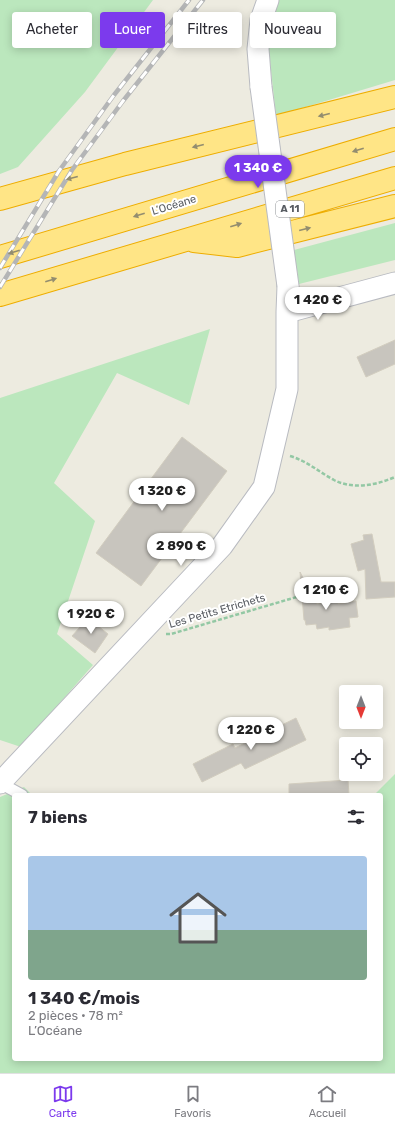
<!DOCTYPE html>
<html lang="fr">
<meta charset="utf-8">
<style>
:root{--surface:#fff;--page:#f2f2f3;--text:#2b2b33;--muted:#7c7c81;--line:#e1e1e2;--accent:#7c3aed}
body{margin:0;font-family:Rubik,sans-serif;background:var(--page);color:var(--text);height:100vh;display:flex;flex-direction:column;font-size:15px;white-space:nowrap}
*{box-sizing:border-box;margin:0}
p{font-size:13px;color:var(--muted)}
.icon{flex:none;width:22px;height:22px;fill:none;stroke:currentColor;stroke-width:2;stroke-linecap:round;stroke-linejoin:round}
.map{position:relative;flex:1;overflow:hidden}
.panel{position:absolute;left:12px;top:793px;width:371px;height:268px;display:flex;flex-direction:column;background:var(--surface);border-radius:4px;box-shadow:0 2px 10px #0003}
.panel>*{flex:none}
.hud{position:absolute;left:12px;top:12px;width:371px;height:36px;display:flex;gap:8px}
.needle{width:26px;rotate:180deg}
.controls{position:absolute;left:339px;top:685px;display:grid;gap:8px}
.controls a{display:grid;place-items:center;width:44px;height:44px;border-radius:4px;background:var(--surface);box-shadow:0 2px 10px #0003;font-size:20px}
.price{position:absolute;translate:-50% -34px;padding:0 9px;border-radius:14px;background:#fff;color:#222;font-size:13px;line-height:26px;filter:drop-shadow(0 1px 2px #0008)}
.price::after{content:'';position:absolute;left:50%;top:24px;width:12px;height:9px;margin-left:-6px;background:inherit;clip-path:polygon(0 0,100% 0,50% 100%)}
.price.current{background:var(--accent);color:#fff}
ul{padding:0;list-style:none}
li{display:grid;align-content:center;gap:8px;height:212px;padding:0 16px}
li+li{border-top:1px solid var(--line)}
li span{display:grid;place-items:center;height:124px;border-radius:4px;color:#555}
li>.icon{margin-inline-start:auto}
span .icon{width:72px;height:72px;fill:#fffc;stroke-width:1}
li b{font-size:17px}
h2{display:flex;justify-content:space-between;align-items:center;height:48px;padding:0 16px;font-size:17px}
.chip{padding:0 14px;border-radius:4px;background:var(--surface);box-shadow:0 2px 10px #0003;font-size:14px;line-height:36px}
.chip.current{background:var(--accent);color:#fff}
.tab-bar{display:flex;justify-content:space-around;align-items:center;height:56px;border-top:1px solid var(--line);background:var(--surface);font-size:11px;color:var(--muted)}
.tab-bar a{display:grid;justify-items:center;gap:2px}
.tab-bar .current{color:var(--accent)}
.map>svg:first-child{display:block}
</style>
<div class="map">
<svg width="395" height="1073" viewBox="0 0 395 1073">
<rect width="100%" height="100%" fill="#edebe0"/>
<path fill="#bbe7bd" d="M0,0H153L85,92L18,167L0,174Z
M278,0H395V80L276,116L269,52V29Z
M395,223V260L299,284L294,250Z
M210,329L189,405L117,373L54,483L95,521L57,634L93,665L21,747L0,740V398Z
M395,774V1073H0V797L24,787L32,795H14V1059H381V795H374Z"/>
<path fill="#c8c5be" stroke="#d2cdbf" d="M395,340V364L366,377L357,357Z
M182,437L227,471L141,586L96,553Z
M372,534L381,582H395V597L366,599L365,569L358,571L351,544L364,540L363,535Z
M300,572L317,604L338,601V604L356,601L358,617L349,618L350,627L329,630V627L317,629L316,624L306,625L305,620H304Z
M88,618L108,634L95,653L72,636Z
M296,718L306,740L245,769L241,763L202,782L193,764L233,744L235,748Z
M348,780L349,795H289V784Z"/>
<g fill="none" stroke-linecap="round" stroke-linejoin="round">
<defs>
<path id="service" d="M0,783L22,795"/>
<path id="minor" d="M261,87L258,49L261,20L268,0
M288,286L287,312L395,283
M0,783L222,546L264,487L287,389V312"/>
<path id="motorway" d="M0,199L125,164L395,97
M194,241L237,246L395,206
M0,257L395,139
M0,295L395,178"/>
</defs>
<use href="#service" stroke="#b9bbc1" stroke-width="13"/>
<use href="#minor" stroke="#b9bbc1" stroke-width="23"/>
<use href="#motorway" stroke="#eead00" stroke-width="24"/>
<path stroke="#93c8a4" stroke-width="2.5" stroke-dasharray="4 2" stroke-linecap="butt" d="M290,456C307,461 319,472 334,480C354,490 376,485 395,477
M166,634H171L317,591"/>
<use href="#service" stroke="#fff" stroke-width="11"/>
<use href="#minor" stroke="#fff" stroke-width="21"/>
<use href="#motorway" stroke="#ffe586" stroke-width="22"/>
<defs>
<path id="rail" d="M0,268L59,171L114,95L189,0
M0,287L72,170L123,101L203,0"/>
</defs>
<use href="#rail" stroke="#b4b5b6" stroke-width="4.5"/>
<use href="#rail" stroke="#fff" stroke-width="3" stroke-dasharray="9" stroke-linecap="butt"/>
<defs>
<path id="minor-bridge" d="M261,87L288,286"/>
</defs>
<use href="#minor-bridge" stroke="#b9bbc1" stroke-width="23" stroke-linecap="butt"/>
<use href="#minor-bridge" stroke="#fff" stroke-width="21"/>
</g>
<defs><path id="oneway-solid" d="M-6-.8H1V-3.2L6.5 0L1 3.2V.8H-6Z"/></defs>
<g fill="#938d6f">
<use href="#oneway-solid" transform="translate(324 115) rotate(166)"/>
<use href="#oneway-solid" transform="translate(198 146) rotate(166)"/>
<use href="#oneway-solid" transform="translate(358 150) rotate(163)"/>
<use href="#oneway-solid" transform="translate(72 178) rotate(165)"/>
<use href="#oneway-solid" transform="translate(139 215) rotate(163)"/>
<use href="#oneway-solid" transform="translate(236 225) rotate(-17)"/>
<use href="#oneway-solid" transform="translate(305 229) rotate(-14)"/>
<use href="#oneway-solid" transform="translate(14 252) rotate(163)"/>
<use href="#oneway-solid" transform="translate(51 280) rotate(-17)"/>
</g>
<g text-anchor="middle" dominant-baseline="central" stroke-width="4" stroke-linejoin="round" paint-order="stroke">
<rect fill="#fff" stroke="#8b8e92" stroke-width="1" x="276" y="201" width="28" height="16" rx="3"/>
<g font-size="10" font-weight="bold" fill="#595d63">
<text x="290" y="209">A 11</text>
</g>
<g font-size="11" fill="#595d63" stroke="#fff">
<text transform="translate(174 205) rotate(-17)">L’Océane</text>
<text transform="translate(217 611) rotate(-16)">Les Petits Etrichets</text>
</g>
</g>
</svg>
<div class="controls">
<a><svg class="needle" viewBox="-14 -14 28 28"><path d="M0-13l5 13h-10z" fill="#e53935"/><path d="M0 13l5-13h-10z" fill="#7c7c81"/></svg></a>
<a><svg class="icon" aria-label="locate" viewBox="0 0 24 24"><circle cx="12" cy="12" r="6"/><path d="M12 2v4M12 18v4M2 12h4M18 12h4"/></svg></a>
</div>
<b class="price current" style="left:258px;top:189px">1 340 €</b>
<b class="price" style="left:318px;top:321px">1 420 €</b>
<b class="price" style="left:162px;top:512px">1 320 €</b>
<b class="price" style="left:181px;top:567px">2 890 €</b>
<b class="price" style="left:326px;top:611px">1 210 €</b>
<b class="price" style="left:91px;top:635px">1 920 €</b>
<b class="price" style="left:251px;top:751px">1 220 €</b>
<div class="hud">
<a class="chip">Acheter</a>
<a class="chip current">Louer</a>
<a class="chip">Filtres</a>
<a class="chip">Nouveau</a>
</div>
<section class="panel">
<h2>7 biens<svg class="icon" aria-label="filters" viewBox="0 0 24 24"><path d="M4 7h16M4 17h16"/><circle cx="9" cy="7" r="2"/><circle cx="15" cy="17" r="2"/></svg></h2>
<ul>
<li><span style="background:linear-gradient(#a9c7e8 60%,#7fa58c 0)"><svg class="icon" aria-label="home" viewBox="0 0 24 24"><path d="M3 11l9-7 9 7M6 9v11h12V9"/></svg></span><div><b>1 340 €/mois</b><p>2 pièces · 78 m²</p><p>L’Océane</p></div></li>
</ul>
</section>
</div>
<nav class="tab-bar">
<a class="current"><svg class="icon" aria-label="map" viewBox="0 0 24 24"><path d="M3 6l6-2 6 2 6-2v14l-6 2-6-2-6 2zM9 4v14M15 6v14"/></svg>Carte</a>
<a><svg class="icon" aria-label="saved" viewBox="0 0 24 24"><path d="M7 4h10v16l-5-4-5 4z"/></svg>Favoris</a>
<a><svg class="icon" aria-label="home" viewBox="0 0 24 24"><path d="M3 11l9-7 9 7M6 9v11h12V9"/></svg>Accueil</a>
</nav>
